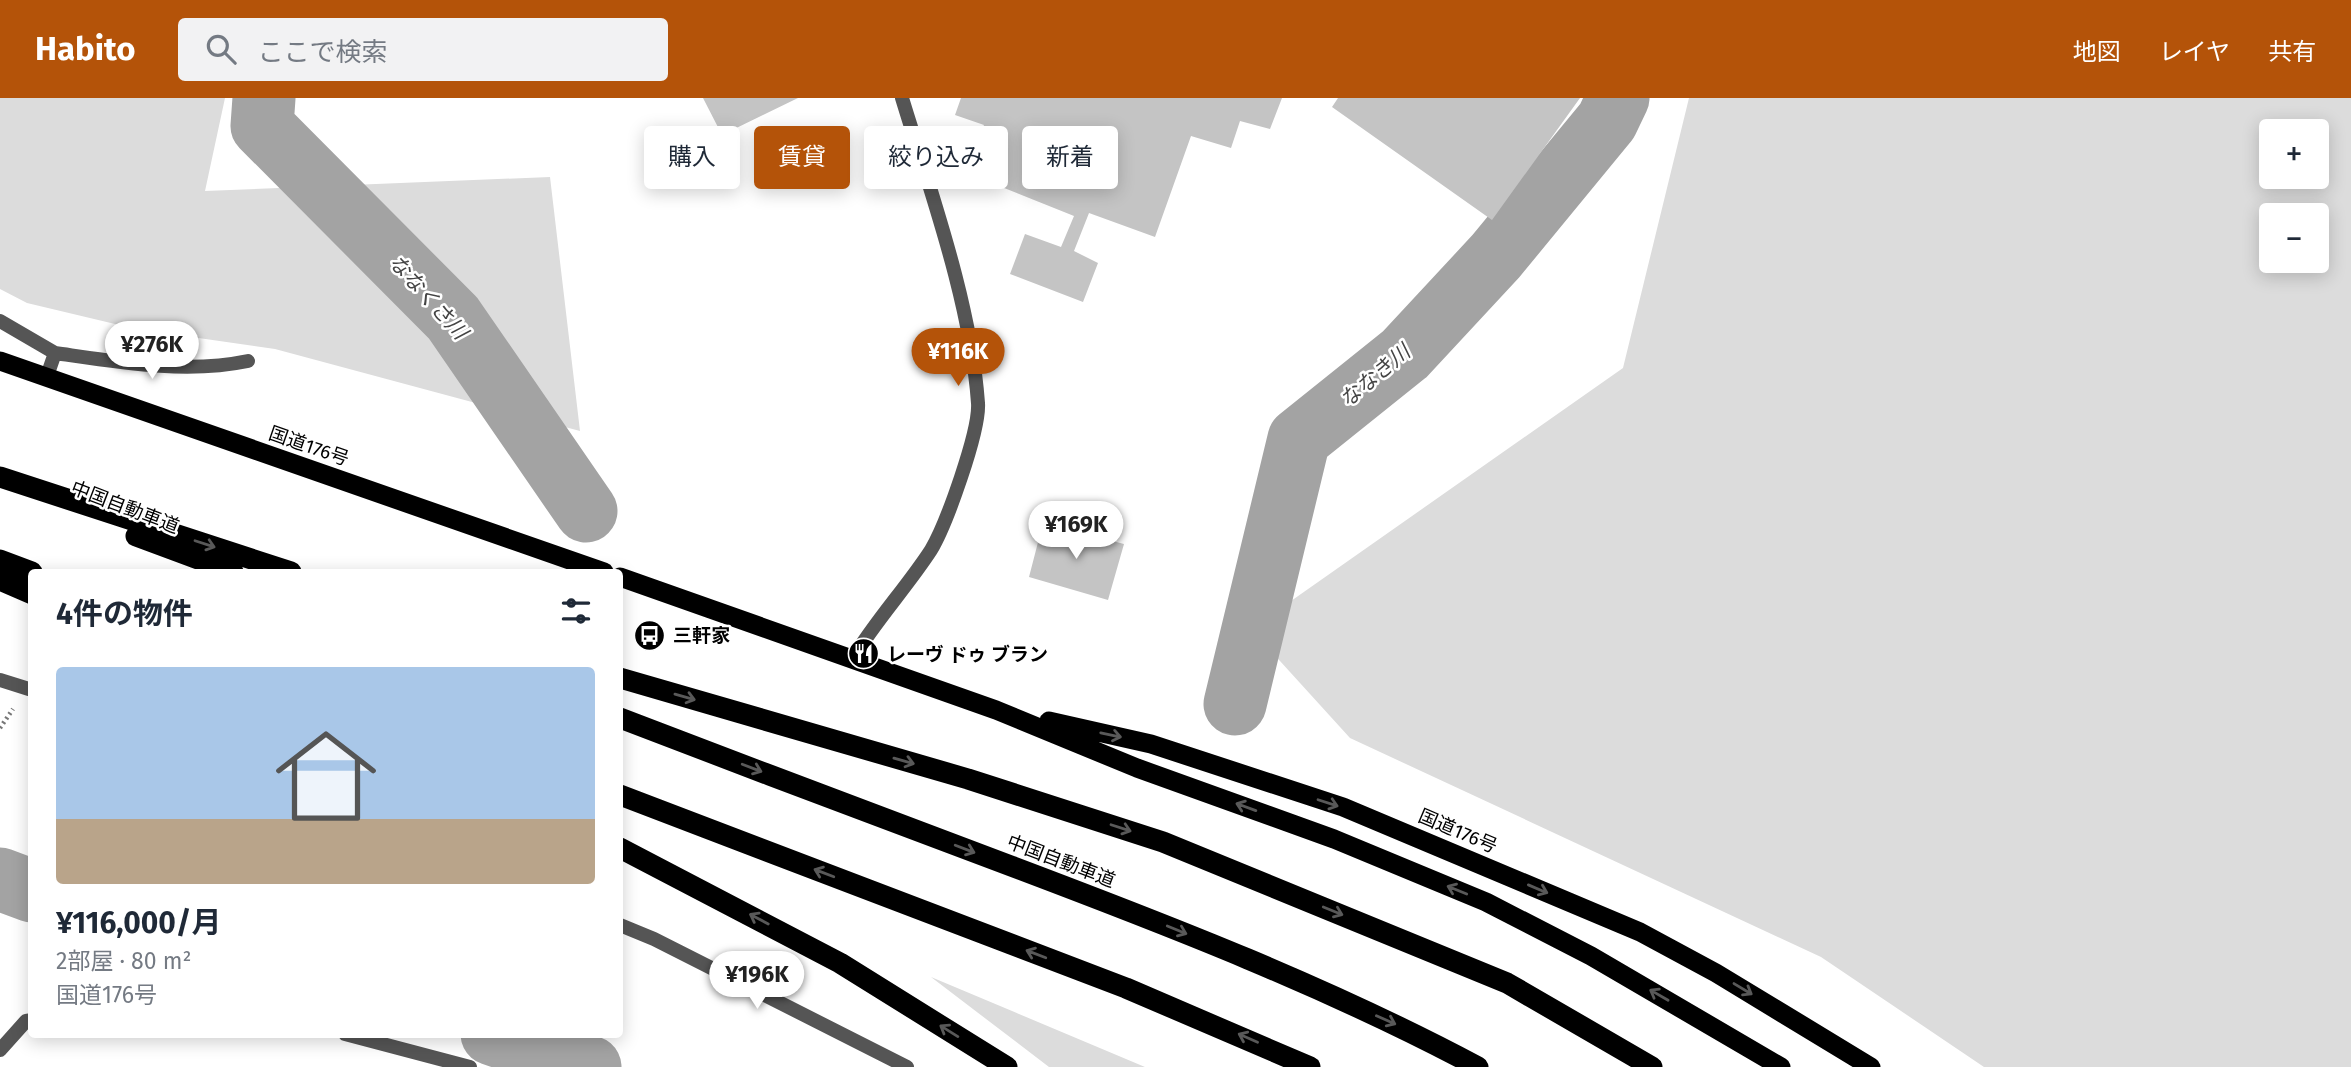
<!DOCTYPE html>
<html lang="ja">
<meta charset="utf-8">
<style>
:root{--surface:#fff;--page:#f2f2f3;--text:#1f2937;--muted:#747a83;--accent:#b45309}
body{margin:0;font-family:"Fira Sans","Noto Sans JP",sans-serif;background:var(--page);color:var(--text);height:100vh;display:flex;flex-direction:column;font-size:26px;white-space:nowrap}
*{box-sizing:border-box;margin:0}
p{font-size:23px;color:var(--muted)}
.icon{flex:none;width:38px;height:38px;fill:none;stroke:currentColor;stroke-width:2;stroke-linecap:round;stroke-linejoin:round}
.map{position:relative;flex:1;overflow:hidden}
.side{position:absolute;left:28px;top:471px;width:595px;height:469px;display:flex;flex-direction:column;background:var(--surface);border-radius:7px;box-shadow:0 4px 18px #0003}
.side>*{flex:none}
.top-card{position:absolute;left:644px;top:28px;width:665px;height:63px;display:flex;gap:14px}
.tools{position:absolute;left:2259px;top:21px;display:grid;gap:14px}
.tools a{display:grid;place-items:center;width:70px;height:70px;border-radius:7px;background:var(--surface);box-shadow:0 4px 18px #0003;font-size:35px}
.price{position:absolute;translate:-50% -60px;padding:0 16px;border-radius:24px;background:#fff;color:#222;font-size:23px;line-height:46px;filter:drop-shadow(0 2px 4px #0008)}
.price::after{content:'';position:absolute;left:50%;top:42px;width:21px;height:16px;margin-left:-10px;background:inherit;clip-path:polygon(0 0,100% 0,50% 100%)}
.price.current{background:var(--accent);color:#fff}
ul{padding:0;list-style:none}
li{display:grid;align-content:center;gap:14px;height:371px;padding:0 28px}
li span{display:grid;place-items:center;height:217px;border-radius:7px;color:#555}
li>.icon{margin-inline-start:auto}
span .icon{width:126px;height:126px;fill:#fffc;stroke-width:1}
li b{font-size:30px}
h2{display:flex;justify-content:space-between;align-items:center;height:84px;padding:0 28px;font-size:30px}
.chip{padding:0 24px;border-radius:7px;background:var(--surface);box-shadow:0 4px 18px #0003;font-size:24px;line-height:63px}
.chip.current{background:var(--accent);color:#fff}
header{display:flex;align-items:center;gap:42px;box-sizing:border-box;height:98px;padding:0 35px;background:var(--accent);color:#fff}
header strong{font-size:33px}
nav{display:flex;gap:38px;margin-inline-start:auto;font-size:24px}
.search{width:490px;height:63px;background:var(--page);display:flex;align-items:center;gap:18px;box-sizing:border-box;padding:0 24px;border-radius:7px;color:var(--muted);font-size:26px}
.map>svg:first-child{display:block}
</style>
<header>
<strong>Habito</strong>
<div class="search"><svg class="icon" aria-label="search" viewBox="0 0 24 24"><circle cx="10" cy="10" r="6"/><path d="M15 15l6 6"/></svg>ここで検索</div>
<nav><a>地図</a><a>レイヤ</a><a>共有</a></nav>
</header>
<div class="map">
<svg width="2351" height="969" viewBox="0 0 2351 969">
<rect width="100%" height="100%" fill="#fff"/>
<path fill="#dcdcdc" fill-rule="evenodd" d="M0,0H225L205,93L550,79L580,333L275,251L136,231L27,205L0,191Z
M1689,0H2351V969H1984L1821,859L1350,640L1251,531L1623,270ZM2317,33V79H2272V33ZM2317,117V163H2272V117Z
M931,879L1145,969H1049Z"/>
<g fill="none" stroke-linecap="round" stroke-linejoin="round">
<path stroke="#a3a3a3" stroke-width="63" d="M264,0L262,28L453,220L586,413
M1235,606L1299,341L1405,256L1496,158L1607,23L1618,0
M0,781L32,793
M492,936L590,969"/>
</g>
<path fill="#c4c4c4" d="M703,0H798L722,37Z
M961,0H1282L1270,31L1240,23L1231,50L1191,38L1155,139L1089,115L1074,153L1098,165L1083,204L1010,176L1025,136L1061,149L1074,118L964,74L984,27L955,17Z
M1338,0H1580L1492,122L1332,9Z
M1043,425L1124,446L1108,502L1029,479Z"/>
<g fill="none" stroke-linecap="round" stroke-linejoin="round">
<path stroke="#777" stroke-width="4.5" stroke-dasharray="2 3.5" stroke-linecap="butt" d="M0,630L13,611"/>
<path stroke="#555" stroke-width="14" d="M0,223L55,255L46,281
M55,255C118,264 186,276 248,263
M853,560C876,522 907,489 931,452C946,427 980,333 978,305C971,206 931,95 902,0
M0,582L32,592
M620,827L654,841L907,969"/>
<path stroke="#555" stroke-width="14" d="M345,936L470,969
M0,952L26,923L32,922"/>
<path stroke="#000" stroke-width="19" d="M0,263L604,474
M620,479L996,612L1137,670L1334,741L1486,804L1591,858L1781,969
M1049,623L1151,646L1343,709L1640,834L1716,875L1871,969"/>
<path stroke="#000" stroke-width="21" d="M0,379L291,474
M136,438L233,474
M0,462L32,474
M0,482L32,496
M620,580L968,681L1163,744L1507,885L1652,969
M620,620C750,670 881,719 1011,768C1170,828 1328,889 1478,969
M620,697L1126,890L1310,969
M620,750L840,865L1007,969"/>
</g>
<defs><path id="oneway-shaft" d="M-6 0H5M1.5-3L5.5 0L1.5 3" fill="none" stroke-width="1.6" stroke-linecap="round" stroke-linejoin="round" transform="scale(1.75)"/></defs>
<g stroke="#595959">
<use href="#oneway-shaft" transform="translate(205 446) rotate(18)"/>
<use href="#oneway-shaft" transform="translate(685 599) rotate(16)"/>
<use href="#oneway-shaft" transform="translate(1111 637) rotate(12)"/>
<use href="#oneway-shaft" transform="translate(904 663) rotate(16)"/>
<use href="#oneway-shaft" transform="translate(752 670) rotate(21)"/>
<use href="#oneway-shaft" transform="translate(1328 705) rotate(18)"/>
<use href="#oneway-shaft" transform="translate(1246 709) rotate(-160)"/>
<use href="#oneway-shaft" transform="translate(1121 730) rotate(18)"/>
<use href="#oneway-shaft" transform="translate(965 751) rotate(21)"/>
<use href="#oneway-shaft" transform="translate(824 775) rotate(-159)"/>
<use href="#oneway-shaft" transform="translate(1538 791) rotate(23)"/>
<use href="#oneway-shaft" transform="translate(1457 792) rotate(-158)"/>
<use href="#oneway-shaft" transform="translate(1333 813) rotate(22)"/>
<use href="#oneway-shaft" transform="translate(759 821) rotate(-152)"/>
<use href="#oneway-shaft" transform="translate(1177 832) rotate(22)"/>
<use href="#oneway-shaft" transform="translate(1036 856) rotate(-159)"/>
<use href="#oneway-shaft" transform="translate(1743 891) rotate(31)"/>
<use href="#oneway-shaft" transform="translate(1659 897) rotate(-150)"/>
<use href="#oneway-shaft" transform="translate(1386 922) rotate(24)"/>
<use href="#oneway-shaft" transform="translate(949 933) rotate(-148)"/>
<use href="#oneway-shaft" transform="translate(1248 940) rotate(-156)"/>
</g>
<defs>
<symbol id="bus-disc" viewBox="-11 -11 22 22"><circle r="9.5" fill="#000" stroke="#fff"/><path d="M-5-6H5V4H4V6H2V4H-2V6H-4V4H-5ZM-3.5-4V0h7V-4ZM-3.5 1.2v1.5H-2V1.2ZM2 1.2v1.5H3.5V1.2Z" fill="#fff"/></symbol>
<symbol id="restaurant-disc" viewBox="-11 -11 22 22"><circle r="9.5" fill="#000" stroke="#fff"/><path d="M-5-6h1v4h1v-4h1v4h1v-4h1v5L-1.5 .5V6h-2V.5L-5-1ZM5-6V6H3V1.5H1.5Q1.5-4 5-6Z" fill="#fff"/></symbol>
</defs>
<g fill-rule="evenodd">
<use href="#bus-disc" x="632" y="520" width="35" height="35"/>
<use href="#restaurant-disc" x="846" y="538" width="35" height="35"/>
</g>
<g text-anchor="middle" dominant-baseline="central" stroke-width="5" stroke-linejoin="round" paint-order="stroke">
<g font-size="19" fill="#000" stroke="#fff">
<text transform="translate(309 348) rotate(19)">国道176号</text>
<text transform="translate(125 409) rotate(21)">中国自動車道</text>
<text transform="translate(1458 733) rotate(23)">国道176号</text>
<text transform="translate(1061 763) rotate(21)">中国自動車道</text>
</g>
<g font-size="19" font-weight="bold" fill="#000" stroke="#fff" text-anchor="start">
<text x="673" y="537">三軒家</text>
<text x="887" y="556">レーヴ ドゥ ブラン</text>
</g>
<g font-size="21" font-style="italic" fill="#444" stroke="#fff">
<text transform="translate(428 199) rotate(48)">ななくさ川</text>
<text transform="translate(1375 278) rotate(-40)">ななき川</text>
</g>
</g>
</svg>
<div class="tools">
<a>+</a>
<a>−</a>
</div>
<b class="price" style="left:152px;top:283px">¥276K</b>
<b class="price current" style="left:958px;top:290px">¥116K</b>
<b class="price" style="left:1076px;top:463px">¥169K</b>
<b class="price" style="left:757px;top:913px">¥196K</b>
<div class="top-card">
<a class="chip">購入</a>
<a class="chip current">賃貸</a>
<a class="chip">絞り込み</a>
<a class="chip">新着</a>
</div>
<section class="side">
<h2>4件の物件<svg class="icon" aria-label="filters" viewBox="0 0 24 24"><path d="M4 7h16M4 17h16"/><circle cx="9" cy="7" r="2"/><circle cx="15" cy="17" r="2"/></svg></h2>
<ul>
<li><span style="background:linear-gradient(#a9c7e8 70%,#b9a48a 0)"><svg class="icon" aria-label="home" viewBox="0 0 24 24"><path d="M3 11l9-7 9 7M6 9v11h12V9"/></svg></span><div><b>¥116,000/月</b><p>2部屋 · 80 m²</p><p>国道176号</p></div></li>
</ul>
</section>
</div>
